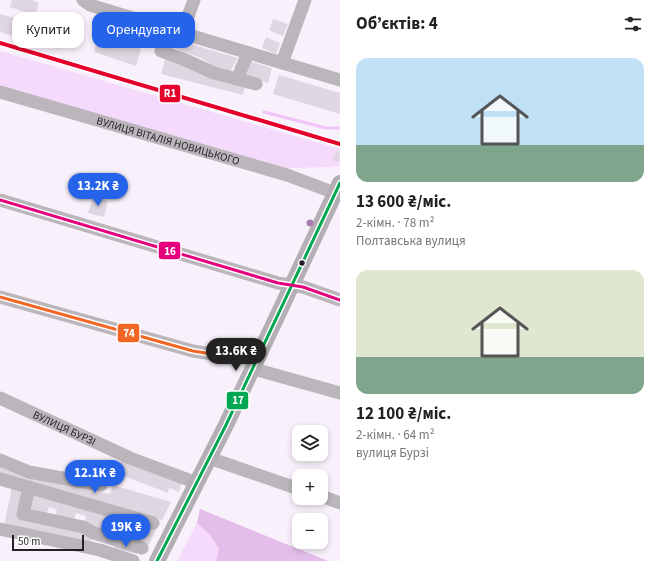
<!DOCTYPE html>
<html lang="uk">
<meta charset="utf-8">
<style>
:root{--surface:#fff;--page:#f2f2f2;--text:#222;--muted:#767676;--accent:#2563eb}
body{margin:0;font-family:"Source Sans 3",sans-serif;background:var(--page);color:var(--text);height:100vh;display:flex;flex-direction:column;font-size:15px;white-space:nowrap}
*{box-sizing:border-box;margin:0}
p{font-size:13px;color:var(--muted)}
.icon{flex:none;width:22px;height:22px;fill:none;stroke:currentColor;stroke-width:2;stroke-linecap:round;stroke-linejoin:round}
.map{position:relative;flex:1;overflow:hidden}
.details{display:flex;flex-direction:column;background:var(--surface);width:320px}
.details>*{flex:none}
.banner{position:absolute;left:12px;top:12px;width:268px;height:36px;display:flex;gap:8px}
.controls{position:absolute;left:292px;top:425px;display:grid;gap:8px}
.controls a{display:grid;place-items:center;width:36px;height:36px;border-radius:8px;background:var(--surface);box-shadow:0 2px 6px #0003;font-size:20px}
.scale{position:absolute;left:12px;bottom:10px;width:72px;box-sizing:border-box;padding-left:4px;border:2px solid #261e28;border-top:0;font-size:11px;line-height:14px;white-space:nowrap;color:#261e28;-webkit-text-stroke:3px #fff;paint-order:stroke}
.price{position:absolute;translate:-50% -34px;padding:0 9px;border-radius:14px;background:var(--accent);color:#fff;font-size:13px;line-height:26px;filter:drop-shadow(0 1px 2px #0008)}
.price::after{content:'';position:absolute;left:50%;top:24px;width:12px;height:9px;margin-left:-6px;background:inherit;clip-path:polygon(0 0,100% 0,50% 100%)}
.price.current{background:#222;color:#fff}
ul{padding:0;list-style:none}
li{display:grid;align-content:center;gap:8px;height:212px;padding:0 16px}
li span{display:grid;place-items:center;height:124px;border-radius:12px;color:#555}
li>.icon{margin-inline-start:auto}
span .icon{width:72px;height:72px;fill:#fffc;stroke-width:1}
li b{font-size:17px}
h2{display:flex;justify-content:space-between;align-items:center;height:48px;padding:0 16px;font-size:17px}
.chip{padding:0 14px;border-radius:12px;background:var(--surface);box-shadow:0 2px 6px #0003;font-size:14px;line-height:36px}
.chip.current{background:var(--accent);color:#fff}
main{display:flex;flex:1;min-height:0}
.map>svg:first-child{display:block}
</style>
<main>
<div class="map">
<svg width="340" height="561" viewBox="0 0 340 561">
<rect width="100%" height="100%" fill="#f8f0fa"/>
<path fill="#f6dafb" d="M0,51L340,149V164L339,166L332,167L286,168L0,87Z
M197,523L210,535L219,549L216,561H177Z"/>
<path fill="#e3beea" d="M200,509L328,561H216L219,549L210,535L197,523Z"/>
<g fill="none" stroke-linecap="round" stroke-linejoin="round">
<path stroke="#f1c4fa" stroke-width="3" d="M264,112L326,128H340"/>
</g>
<path fill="#ded6e0" d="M12,0H32L39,3L35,15L10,7Z
M0,14L63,32L59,49L0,32Z
M273,19L288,24L283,36L269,30Z
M99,34L141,49L136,66L94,52Z
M266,37L280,43L276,54L262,48Z
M170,38L238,58L228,75L201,58L168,46Z
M165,59L194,67L193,71L245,85L243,95L161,74Z
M249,61L272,68L268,83L245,76Z
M279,75L340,93V114L273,94Z
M336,151L340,152L339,162L333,160Z
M93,197L108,201L104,217L88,213Z
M122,459L182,482L179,492L169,488L168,493L116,473Z
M0,463L23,472L110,494L113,485L171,502L162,520L19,482L0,475Z
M12,487L23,489L17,517L85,531L92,535L91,544L4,526Z
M32,493L75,504L157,528L149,545L91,528L85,523L86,516L76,513L74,520L55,515L57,509L49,507L47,513L29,508Z
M115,543L138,548L137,554L114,549Z"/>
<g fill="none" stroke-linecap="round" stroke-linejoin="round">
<g stroke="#bab6bb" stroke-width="13">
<path d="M83,0L90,5L182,33L340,80"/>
<path d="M182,33L194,0"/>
<path d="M161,51L183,59L214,73L256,84"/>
<path d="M282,63L305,0"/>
<path d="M237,79L248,53"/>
<path id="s1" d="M0,92L287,175L335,193"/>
<path d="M0,200L278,283L303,287L340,300"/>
<path d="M0,297L193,351L218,355L248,352L259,356"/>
<path d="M254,367L261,371L340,393"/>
<path id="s2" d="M0,398L130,458L197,483"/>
<path d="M209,458L299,489"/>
<path d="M0,460L29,472L101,485"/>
<path d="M0,479L153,523"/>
<path d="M29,488L23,514L83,527L94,533L142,548"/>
<path d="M321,496L340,503"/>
<path d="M0,529L100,550L133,561"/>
</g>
<path stroke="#b3afb4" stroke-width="16" d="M157,561L226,425L340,183"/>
<defs>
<path id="bus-1" d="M157,561L226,425L340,183"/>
<path id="bus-2" d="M0,200L278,283L303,287L340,300"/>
<path id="bus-3" d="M0,297L193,351L218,355L248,352L259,356"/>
</defs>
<use href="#bus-1" stroke="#fff" stroke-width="6"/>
<use href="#bus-2" stroke="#fff" stroke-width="6"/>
<use href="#bus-3" stroke="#fff" stroke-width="6"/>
<use href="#bus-1" stroke="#00a651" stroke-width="3"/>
<use href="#bus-2" stroke="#e5007d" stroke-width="3"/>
<use href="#bus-3" stroke="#f26522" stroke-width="3"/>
<defs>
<path id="rail-1" d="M0,43L340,144"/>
</defs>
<use href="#rail-1" stroke="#fff" stroke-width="7"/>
<use href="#rail-1" stroke="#e4002b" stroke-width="4"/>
</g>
<circle fill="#a77caf" cx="310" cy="223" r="3.5"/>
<circle fill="#261e28" stroke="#fff" stroke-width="1.5" cx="302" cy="263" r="3.5"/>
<g text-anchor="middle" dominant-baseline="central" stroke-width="4" stroke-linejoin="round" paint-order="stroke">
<g font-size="11" fill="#261e28" stroke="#fff">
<text stroke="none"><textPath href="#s1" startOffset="175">ВУЛИЦЯ ВІТАЛІЯ НОВИЦЬКОГО</textPath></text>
<text stroke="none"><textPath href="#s2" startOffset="71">ВУЛИЦЯ БУРЗІ</textPath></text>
</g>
</g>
<g stroke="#fff" stroke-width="1.5">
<rect x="159" y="84" width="22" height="19" rx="4" fill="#e4002b"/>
<rect x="158" y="241" width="23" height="19" rx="4" fill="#e5007d"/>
<rect x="117" y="323" width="23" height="20" rx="4" fill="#f26522"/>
<rect x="226" y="391" width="23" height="19" rx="4" fill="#00a651"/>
</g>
<g font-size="11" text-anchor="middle" font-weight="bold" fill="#fff">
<text x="170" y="97">R1</text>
<text x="170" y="255">16</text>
<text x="129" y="337">74</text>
<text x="238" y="404">17</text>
</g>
</svg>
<div class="controls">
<a><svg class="icon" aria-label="layers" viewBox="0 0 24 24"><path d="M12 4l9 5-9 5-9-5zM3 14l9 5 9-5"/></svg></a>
<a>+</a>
<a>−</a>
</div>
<div class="scale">50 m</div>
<b class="price" style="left:98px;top:207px">13.2K ₴</b>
<b class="price current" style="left:236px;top:372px">13.6K ₴</b>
<b class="price" style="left:95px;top:494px">12.1K ₴</b>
<b class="price" style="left:126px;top:548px">19K ₴</b>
<div class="banner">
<a class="chip">Купити</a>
<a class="chip current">Орендувати</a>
</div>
</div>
<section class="details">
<h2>Об’єктів: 4<svg class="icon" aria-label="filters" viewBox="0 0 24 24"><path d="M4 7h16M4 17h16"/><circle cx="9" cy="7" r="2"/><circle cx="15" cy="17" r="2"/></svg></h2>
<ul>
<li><span style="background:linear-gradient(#bfe0f5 70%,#7fa58c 0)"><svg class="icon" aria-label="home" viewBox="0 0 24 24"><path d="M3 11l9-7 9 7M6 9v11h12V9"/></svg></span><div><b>13 600 ₴/міс.</b><p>2-кімн. · 78 m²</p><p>Полтавська вулиця</p></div></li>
<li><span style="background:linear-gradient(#dfe7d0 70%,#7fa58c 0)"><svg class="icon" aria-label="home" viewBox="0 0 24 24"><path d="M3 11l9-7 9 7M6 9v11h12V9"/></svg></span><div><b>12 100 ₴/міс.</b><p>2-кімн. · 64 m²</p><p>вулиця Бурзі</p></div></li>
</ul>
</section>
</main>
